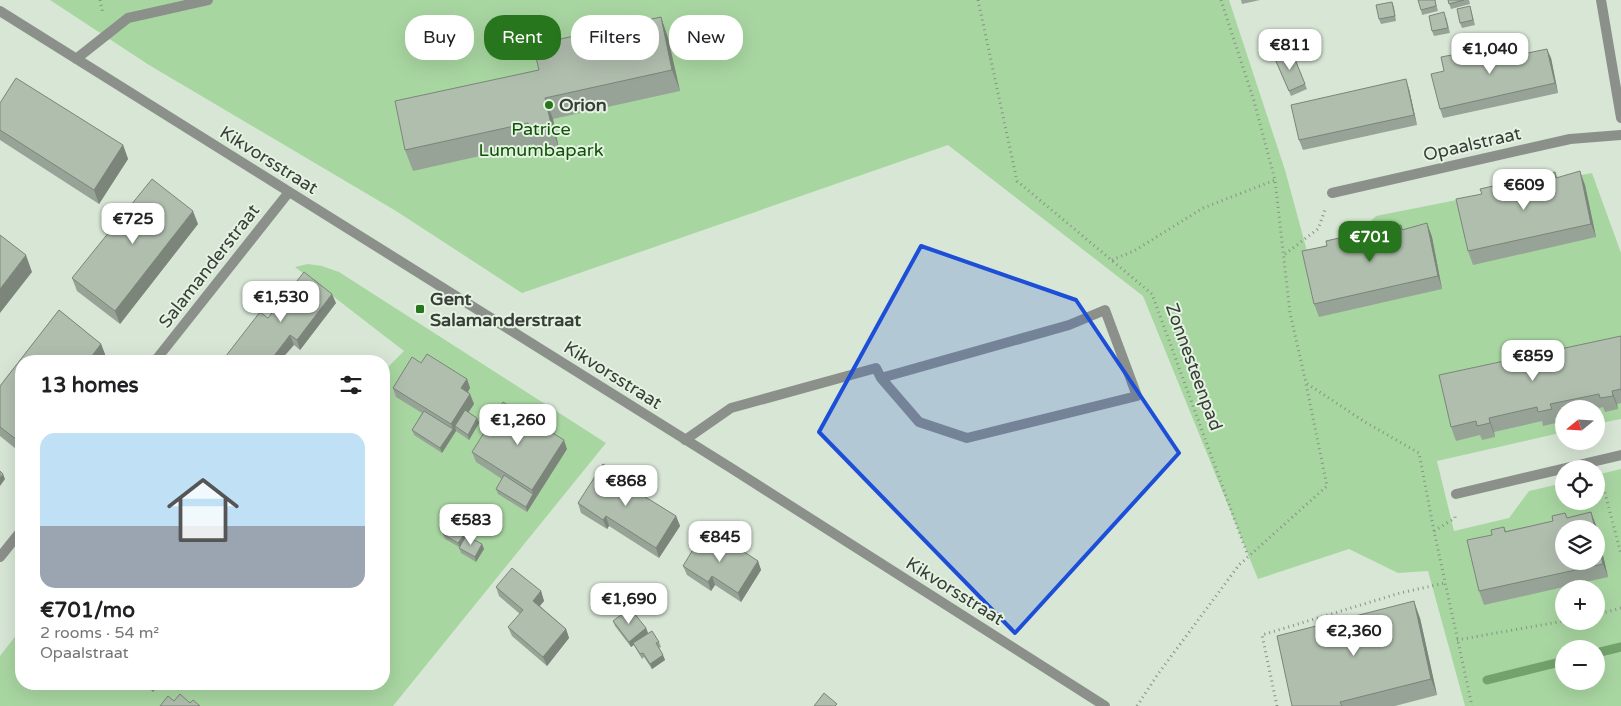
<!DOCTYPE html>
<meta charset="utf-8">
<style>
:root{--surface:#fff;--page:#f2f2f2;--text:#202124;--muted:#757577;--line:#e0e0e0;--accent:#27751c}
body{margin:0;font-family:"Varela Round",sans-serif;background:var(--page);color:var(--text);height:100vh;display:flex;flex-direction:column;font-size:19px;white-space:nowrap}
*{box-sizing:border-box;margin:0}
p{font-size:16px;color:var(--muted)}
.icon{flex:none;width:28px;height:28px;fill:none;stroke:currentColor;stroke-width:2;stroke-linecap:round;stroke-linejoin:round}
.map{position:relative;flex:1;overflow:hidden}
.side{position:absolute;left:15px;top:355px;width:375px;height:335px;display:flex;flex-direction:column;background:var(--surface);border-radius:20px;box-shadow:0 5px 20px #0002}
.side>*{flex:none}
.hud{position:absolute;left:405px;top:15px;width:475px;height:45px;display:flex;gap:10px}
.needle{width:32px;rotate:252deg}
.fabs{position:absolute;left:1555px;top:400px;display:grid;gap:10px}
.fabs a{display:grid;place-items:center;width:50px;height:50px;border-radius:50%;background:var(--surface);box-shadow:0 5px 20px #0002;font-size:25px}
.price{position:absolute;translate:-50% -42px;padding:0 11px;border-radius:10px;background:#fff;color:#222;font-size:16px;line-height:32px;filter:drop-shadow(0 1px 2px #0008)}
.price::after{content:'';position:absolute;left:50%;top:30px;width:15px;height:11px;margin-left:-8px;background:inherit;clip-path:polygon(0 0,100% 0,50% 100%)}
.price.current{background:var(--accent);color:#fff}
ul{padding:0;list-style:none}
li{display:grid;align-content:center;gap:10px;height:265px;padding:0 25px}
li+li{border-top:1px solid var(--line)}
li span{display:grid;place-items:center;height:155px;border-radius:15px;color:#555}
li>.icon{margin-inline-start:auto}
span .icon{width:90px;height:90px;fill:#fffc;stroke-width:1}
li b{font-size:21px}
h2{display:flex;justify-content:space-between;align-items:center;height:60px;padding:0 25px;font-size:21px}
.pill{padding:0 18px;border-radius:20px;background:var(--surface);box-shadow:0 5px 20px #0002;font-size:18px;line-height:45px}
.pill.current{background:var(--accent);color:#fff}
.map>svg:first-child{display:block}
</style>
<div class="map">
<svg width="1621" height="706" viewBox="0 0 1621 706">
<rect width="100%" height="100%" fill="#d7e6d5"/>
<path fill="#a8d6a1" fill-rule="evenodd" d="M50,0H1229L1285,170L1307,251L1355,236L1376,216L1592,173L1621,253V419L1596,424V409H1564V432L1437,461L1454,531L1509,518L1529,491L1564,483V501H1596V475L1621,469V706H1465L1428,571L1398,573L1349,549L1258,579L1143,296L948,145L522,293L396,211L149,65ZM1564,529H1596V561H1564ZM1564,589H1596V621H1564ZM1564,649H1596V681H1564Z
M308,264L322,266L339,272L606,443L393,706H0V656L21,629V684H384V371L404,351L295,267Z"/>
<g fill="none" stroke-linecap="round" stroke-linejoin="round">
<path stroke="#74a26d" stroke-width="9" d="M1596,653L1621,647
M1487,680L1564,661"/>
<path stroke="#889286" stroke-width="3" stroke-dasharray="1 4" stroke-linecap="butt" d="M100,0L103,14
M978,0L1017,181L1152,294L1248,556
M1221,0L1254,101L1275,180L1290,313L1306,383L1365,422L1419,453L1434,531L1472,706
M1285,254L1318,229L1325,210
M1112,260L1134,251L1203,208L1275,180
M1601,478L1621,554
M1434,531L1455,518V514
M1596,615L1621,608
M1457,640L1564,621
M1137,706L1158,674L1239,565L1327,486L1306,384
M1277,706L1262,635L1400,593L1445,583"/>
<path stroke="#8b908a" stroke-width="10" d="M685,440L731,408L876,368L881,378L1069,325L1105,310L1137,396L967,438L919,422L881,378"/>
<path stroke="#8b908a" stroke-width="10" d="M1601,0L1621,118
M0,11L731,468L1105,706
M76,59L128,18L208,0
M1332,193L1570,139L1621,135
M155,361L289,192
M1456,494L1621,455
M0,557L21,531"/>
</g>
<path fill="#97a396" d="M1241,0H1260L1242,4Z
M1435,0L1438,11L1422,15L1421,10Z
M1448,0H1469L1470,4L1451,9Z
M1392,2L1394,7L1396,21L1381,24L1379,19Z
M1470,6L1475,25L1462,28L1460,23Z
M661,17L668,38L680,91L553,119L559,149L538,153L534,144L413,171L405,150L539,70Z
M1446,17L1450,33L1434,36L1432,31Z
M1515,45L1519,55L1551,58L1558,93L1443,118L1440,109L1444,71L1457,54L1458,59Z
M1292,52L1307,89L1291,96L1275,59Z
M1409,89L1417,125L1303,150L1299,140Z
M0,103L123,145L128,159L99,204L0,140Z
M1555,172L1557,177L1585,185L1596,237L1473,265L1468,251L1493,186L1495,191L1543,181Z
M1427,223L1432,237L1442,289L1319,317L1314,304L1327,246L1339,238L1341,243L1388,233L1401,225L1402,230Z
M198,224L120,324L77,291L72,278Z
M336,303L300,350L294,345L268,318Z
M59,310L101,344L106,357L103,361H21V453L0,436V386Z
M1621,336V403L1617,404L1618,409L1605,412L1603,407L1596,409H1564V416L1555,418L1556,423L1543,426L1542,421L1494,432L1495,437L1482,440L1480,435L1456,441L1451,427Z
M421,363L467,379L470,388L468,392L470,394L474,404L468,412L477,418L479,423L469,440L456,431L442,453L414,435L412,430L422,413L396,397L393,388Z
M567,449L527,512L498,494L496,489L502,479L476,462L472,452Z
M632,489L676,516L680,526L659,558L609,526L607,529L581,513L578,503Z
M1565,513L1567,518L1596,525L1608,577L1484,605L1479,591L1492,535L1504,527L1506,531L1553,521Z
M443,534L467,536L482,544L484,549L476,562L461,553L459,547L445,539Z
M729,549L758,561L761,570L741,602L715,585L711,591L687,575L683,566Z
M496,587L541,591L544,601L540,606L566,629L569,638L547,666L512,636L508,627L520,614L499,596Z
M1420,618L1437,695L1395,706H1292Z
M613,621L646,628L648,633L659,642L661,647L659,648L665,660L652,669L644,657L642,659L634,645L631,647L615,626Z
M143,684H159L153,692Z"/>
<path fill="#7b857a" d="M661,17L668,38L680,91L672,70Z
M1547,49L1551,58L1558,93L1555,83Z
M1406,79L1409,89L1417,125L1414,115Z
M545,98L553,119L559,149L552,128Z
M123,145L128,159L99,204L94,190Z
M1580,171L1585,185L1596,237L1591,224Z
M193,211L198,224L120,324L115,311Z
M1427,223L1432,237L1442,289L1438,276Z
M26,255L32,272L0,313V289Z
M332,294L336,303L300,350L297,340Z
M290,335L294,345L280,361H270Z
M101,344L106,357L103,361H88Z
M467,379L470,388L464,398L461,388Z
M1612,391L1617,404L1618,409L1613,396Z
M470,394L474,404L458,428L455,426L456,431L442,453L440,448L453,429L451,424Z
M477,418L479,423L469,440L468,435Z
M1489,418L1494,432L1495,437L1490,423Z
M564,440L567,449L527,512L526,507L533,494L532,490Z
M3,474L5,479L0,486V478Z
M629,480L632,490L626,485Z
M1591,512L1596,525L1608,577L1603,564L1596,535V529H1595Z
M606,516L609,526L607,529L603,520Z
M676,516L680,526L659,558L656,548Z
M466,532L467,537L460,548L458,543Z
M482,544L484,549L476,562L475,557Z
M758,561L761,570L741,602L738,593Z
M712,576L715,585L711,591L708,582Z
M541,591L544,601L536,610L533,601Z
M1414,601L1420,618L1437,695L1431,679Z
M646,628L648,633L631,647L629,642Z
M566,629L569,638L547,666L543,657Z
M663,655L665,660L652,669L650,664Z
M150,684H159L153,692Z"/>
<path fill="#b0beae" stroke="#7b857a" d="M1418,0H1435L1436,6L1421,10Z
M1448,0H1464L1449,4Z
M1392,2L1395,16L1379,19L1376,5Z
M1470,6L1473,20L1460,23L1457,9Z
M1444,12L1448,28L1432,31L1429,16Z
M661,17L672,70L545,98L552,128L530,132L528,123L405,150L395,101L539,70L533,45Z
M1515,45L1518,55L1547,49L1555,83L1440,109L1431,74L1444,71L1441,57L1457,54L1458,59Z
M1292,52L1305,84L1289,91L1275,59Z
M16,78L123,145L94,190L0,130V103Z
M1406,79L1414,115L1299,140L1291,105Z
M1580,171L1591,224L1468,251L1456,199L1482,194L1480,189L1493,186L1494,191L1543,181L1542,175L1555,172L1556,178Z
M152,179L193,211L115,311L72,278Z
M1427,223L1438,276L1314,304L1302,251L1327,246L1326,241L1339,238L1341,243L1388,233L1387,228L1401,225L1402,230Z
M0,235L26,255L0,289Z
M304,272L332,294L297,340L290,335L270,361H222L260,312L268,318Z
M59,310L101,344L88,361H21V443L0,427V386Z
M1621,336V389L1612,391L1613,396L1600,398L1599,394L1550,404L1552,409L1538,412L1537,407L1489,418L1490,423L1477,426L1476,421L1451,427L1439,375Z
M427,354L467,379L461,388L470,394L451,424L393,388L412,357L421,363Z
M503,402L564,440L532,490L472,452Z
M465,410L477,418L468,435L455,426Z
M424,411L453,429L440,448L412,430Z
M603,464L629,480L626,485L676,516L656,548L606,516L603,520L578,503Z
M0,471L3,474L0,478Z
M504,475L533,494L526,507L496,489Z
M1591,512L1595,529H1564V561H1596V535L1603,564L1479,591L1467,540L1492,535L1491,530L1504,527L1505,532L1553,521L1552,516L1565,513L1567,518Z
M450,522L466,532L458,543L443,534Z
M703,533L729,549L732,544L758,561L738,593L712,576L708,582L683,566Z
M466,536L482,544L475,557L459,548Z
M512,568L541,591L533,601L566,629L543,657L508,627L523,610L496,587Z
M1414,601L1431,679L1340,702L1342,706H1292L1277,636Z
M630,608L646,628L629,642L613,621Z
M652,631L659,642L656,643L663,655L650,664L643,653L640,654L633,643Z
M824,693L837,704L835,706H814Z
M180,694L190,703L193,700L200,706H160L168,696L174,701Z"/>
<path fill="#1d4ed8" fill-opacity="0.2" stroke="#1d4ed8" stroke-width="4" stroke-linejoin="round" d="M921,246L1076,300L1179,453L1015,633L819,432Z"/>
<g fill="#27751c" stroke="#e4f3e2" stroke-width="2">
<circle cx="549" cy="105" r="5"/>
<rect x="415" y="304" width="10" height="10" rx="2.5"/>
</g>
<g text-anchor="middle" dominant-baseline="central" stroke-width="4" stroke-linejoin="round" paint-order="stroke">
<g font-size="18" font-weight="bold" fill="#393e38" stroke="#e4f3e2" text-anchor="start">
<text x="559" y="105">Orion</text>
<text x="430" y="299">Gent<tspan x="430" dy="21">Salamanderstraat</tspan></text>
</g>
<g font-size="18" fill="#0f5105" stroke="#e4f3e2">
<text x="541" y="129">Patrice<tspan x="541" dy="21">Lumumbapark</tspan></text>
</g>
<g font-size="18" fill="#393e38" stroke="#e4f3e2">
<text transform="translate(1472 144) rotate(-13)">Opaalstraat</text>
<text transform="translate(269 160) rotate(32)">Kikvorsstraat</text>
<text transform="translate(209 266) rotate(-52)">Salamanderstraat</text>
<text transform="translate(1194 367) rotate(70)">Zonnesteenpad</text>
<text transform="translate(613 375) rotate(32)">Kikvorsstraat</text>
<text transform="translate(955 591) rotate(32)">Kikvorsstraat</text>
</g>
</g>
</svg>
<div class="fabs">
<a><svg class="needle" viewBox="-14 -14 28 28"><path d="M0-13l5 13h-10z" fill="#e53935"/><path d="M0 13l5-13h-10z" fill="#757577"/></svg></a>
<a><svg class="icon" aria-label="locate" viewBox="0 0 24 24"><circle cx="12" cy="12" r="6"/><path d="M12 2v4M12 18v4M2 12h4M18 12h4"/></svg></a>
<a><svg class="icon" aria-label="layers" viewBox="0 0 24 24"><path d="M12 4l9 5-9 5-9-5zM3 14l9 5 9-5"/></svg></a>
<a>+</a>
<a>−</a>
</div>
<b class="price" style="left:1290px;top:71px">€811</b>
<b class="price" style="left:1490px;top:75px">€1,040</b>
<b class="price" style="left:1524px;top:211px">€609</b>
<b class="price" style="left:133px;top:245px">€725</b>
<b class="price current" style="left:1370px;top:263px">€701</b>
<b class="price" style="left:281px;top:323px">€1,530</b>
<b class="price" style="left:1533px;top:382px">€859</b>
<b class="price" style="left:518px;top:446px">€1,260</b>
<b class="price" style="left:626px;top:507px">€868</b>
<b class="price" style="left:471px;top:546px">€583</b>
<b class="price" style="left:720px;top:563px">€845</b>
<b class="price" style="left:629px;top:625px">€1,690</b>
<b class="price" style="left:1354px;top:657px">€2,360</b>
<div class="hud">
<a class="pill">Buy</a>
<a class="pill current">Rent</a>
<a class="pill">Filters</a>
<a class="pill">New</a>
</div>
<section class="side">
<h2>13 homes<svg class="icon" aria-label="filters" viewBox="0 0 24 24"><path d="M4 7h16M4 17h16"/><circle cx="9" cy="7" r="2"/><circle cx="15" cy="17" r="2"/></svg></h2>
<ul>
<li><span style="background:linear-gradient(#bfe0f5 60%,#9aa5b1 0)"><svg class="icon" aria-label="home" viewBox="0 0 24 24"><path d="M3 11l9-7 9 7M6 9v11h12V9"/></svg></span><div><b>€701/mo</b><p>2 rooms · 54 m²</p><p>Opaalstraat</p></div></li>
</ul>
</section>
</div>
